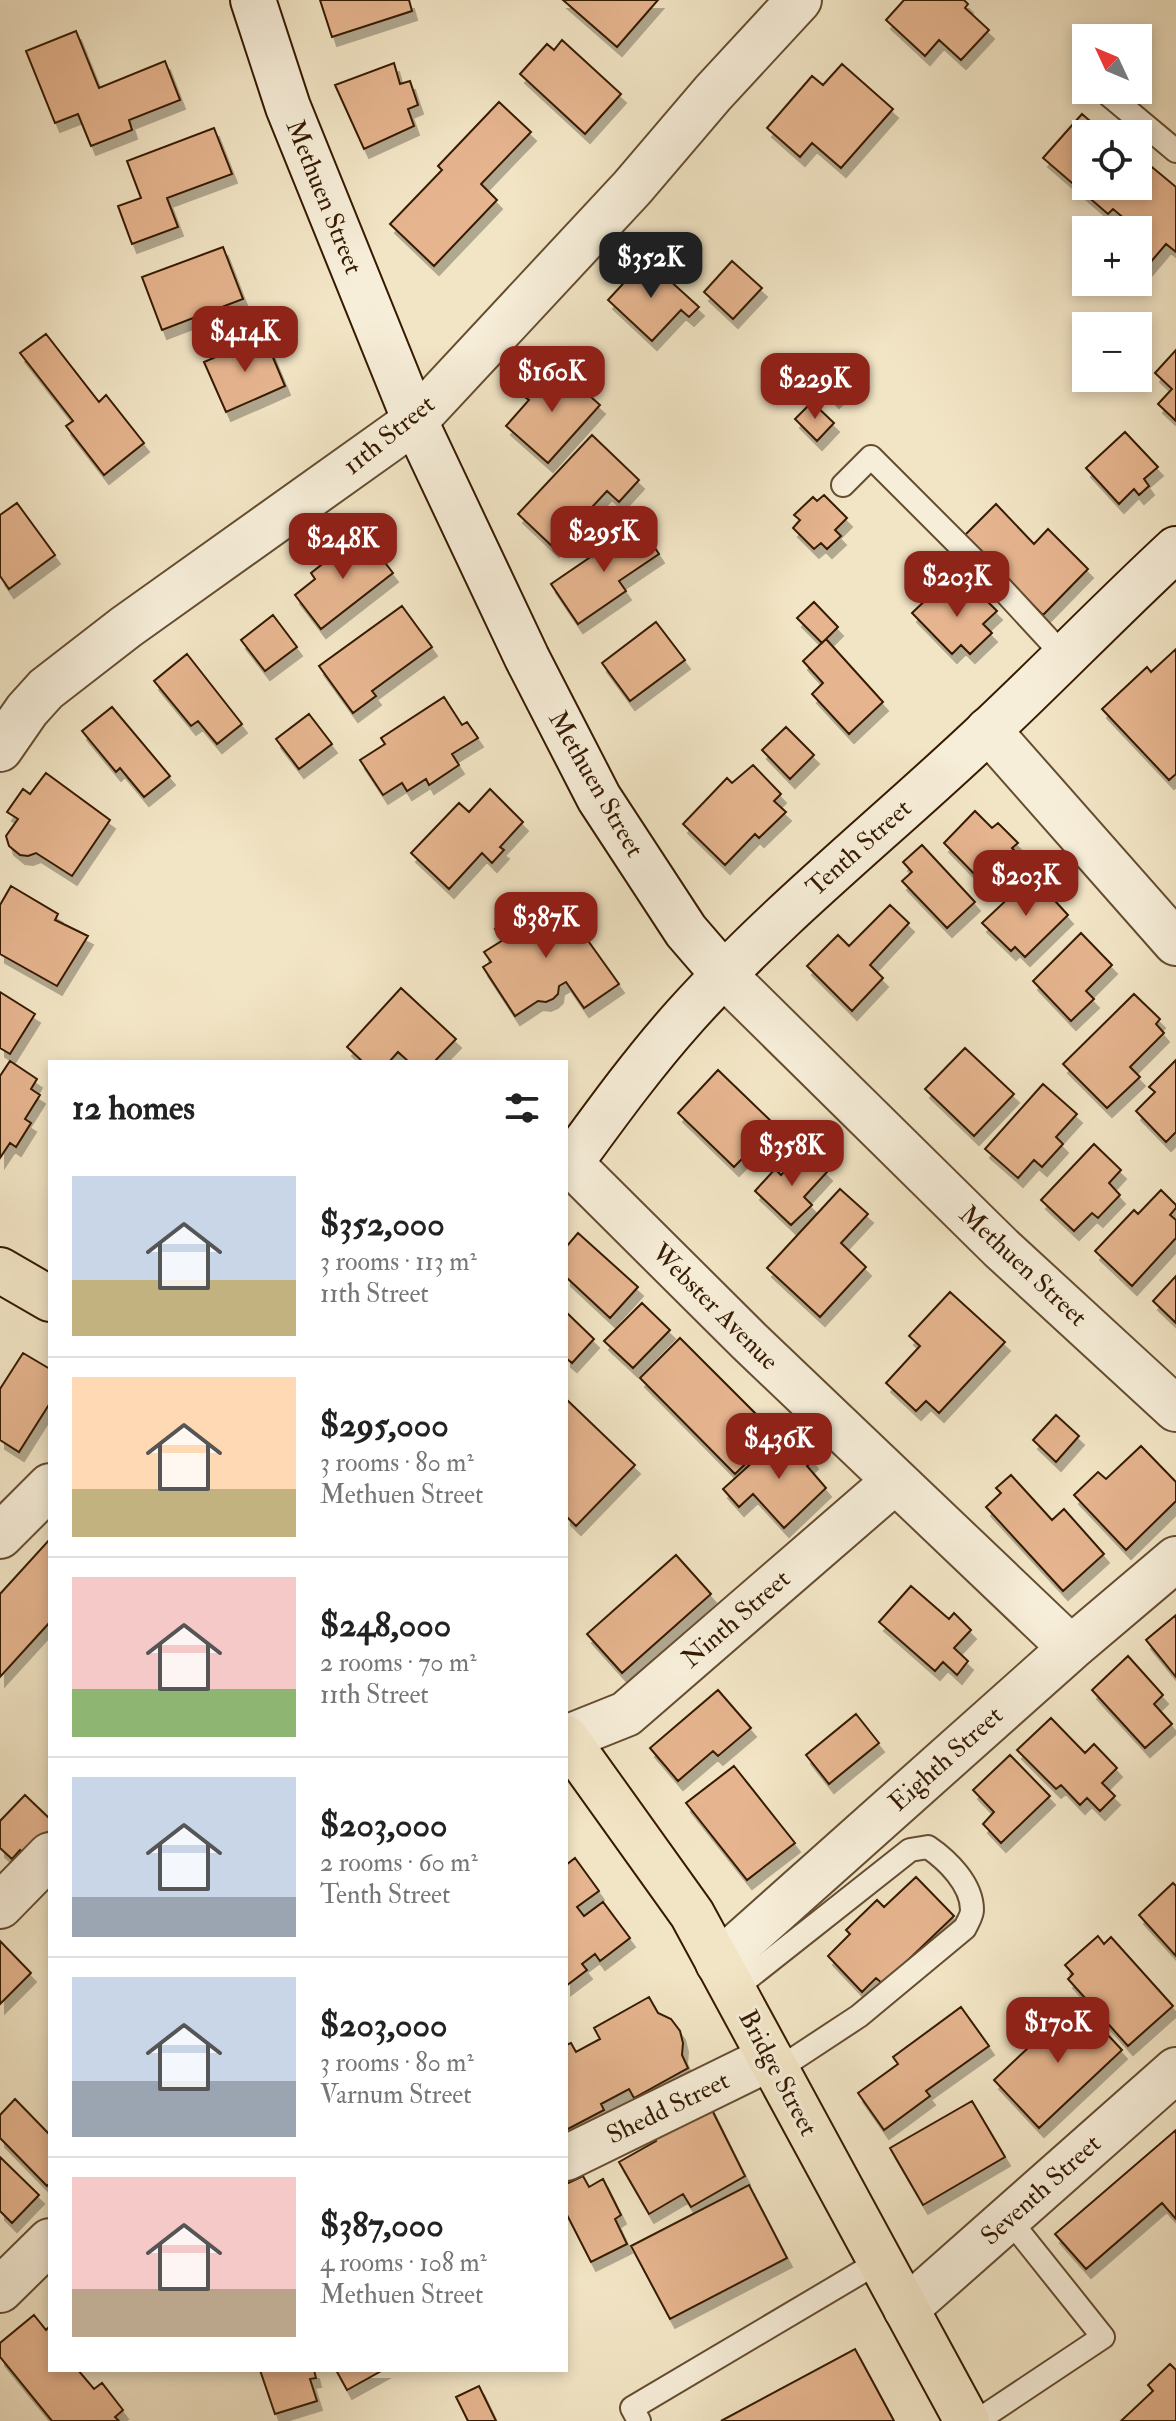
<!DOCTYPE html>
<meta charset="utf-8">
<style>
:root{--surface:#fff;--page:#f6f6f6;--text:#222;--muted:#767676;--line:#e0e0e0;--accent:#8f2418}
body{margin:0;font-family:"IM FELL Double Pica",serif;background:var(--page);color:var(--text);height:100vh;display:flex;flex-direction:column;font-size:30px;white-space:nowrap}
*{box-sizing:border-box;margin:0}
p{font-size:26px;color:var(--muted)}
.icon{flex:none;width:44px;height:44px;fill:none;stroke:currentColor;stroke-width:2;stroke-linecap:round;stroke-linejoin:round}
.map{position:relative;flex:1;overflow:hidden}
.drawer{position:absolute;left:48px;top:1060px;width:520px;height:1312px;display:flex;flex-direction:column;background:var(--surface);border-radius:0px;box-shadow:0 4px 12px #0003}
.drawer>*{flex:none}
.needle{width:52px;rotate:314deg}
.controls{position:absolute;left:1072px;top:24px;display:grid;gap:16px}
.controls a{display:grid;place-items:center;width:80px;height:80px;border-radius:0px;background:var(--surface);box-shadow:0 4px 12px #0003;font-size:40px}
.price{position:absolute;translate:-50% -68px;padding:0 18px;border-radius:16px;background:var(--accent);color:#fff;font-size:26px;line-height:52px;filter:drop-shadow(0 2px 4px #0008)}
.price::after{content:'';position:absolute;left:50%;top:48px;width:24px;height:18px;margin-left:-12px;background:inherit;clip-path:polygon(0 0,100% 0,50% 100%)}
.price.on{background:#222;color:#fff}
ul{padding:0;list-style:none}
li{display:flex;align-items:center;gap:24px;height:200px;padding:0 24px}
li+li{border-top:2px solid var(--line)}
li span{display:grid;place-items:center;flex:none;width:224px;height:160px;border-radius:0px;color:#555}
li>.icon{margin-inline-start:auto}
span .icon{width:96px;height:96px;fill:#fffc;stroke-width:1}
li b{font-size:34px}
h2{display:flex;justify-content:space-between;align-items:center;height:96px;padding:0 24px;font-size:34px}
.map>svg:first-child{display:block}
</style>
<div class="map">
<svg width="1176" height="2421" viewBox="0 0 1176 2421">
<defs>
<filter id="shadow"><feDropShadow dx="5" dy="9" stdDeviation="0" flood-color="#0004"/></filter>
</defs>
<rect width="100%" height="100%" fill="#f2e5c5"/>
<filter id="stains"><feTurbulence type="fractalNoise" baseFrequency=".0025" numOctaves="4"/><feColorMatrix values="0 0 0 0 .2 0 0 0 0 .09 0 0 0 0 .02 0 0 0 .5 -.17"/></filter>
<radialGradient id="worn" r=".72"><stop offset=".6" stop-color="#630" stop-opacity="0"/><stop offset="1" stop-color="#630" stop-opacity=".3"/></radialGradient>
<path fill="#e6b58f" stroke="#361a00" stroke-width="2" filter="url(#shadow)" d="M320,0H409L412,11L332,37Z
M563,0H658L617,47Z
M904,0H964L968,4L965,8L989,30L961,60L939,40L925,56L886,20Z
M76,31L99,88L165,61L180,100L129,120L132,130L91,146L78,114L55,123L26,51Z
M562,40L621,94L585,134L520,74L547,44L554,50Z
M394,63L400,84L410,81L418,105L408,109L414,126L364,149L335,85Z
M842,64L893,109L841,168L812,143L800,157L767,128L812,76L823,85Z
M499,102L531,132L481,184L497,200L434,266L390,224L442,170L438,166Z
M1082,114L1105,134H1086V186H1138V163L1148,171L1152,167L1176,187V252L1166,244L1138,277V230L1113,209L1108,214L1043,158Z
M214,128L232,174L167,198L178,227L132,244L118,206L141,198L127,161Z
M223,247L243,299L162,330L142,277Z
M646,259L699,307L689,317L681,310L652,341L608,300Z
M732,261L762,288L733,319L704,292Z
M46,334L99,402L106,395L144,443L104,475L66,426L73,421L20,353Z
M264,336L285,386L226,412L204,362Z
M1176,350V421L1158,404L1172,389L1155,373Z
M843,358L859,376L834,399L818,382Z
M554,364L600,405L548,463L506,426L529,400L525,397Z
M812,402L834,423L817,441L795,419Z
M1125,432L1158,467L1144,479L1149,486L1139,495L1134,489L1119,504L1086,468Z
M592,435L639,480L619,502L607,491L554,548L518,514Z
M824,495L847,518L835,530L841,536L827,549L821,543L814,549L793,528L800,520L794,515L813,497L817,501Z
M17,503L55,555L9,589L0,576V515Z
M996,504L1034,544L1048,529L1088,569L1043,615L964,536Z
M639,524L659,554L619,581L626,591L578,624L551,584Z
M362,533L393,573L321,629L295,595L315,579L311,573Z
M969,583L997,611L983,624L992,633L970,654L961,645L952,654L912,613L932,594L938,600L948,589L955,596Z
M814,602L838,627L822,643L797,618Z
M402,606L432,647L372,691L376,696L353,713L319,666Z
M273,615L297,647L265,671L241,640Z
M656,622L685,660L630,701L602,663Z
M826,639L883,702L849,734L812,694L823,683L803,661Z
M1176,649V774L1169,780L1102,709L1147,667L1151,672Z
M187,654L242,724L217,744L198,721L191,726L154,681Z
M444,697L462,725L467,722L478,738L452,754L459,765L429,785L426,779L407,791L402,783L383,795L360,760L385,744L381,738Z
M112,707L170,776L144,797L120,768L116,772L82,731Z
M309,714L332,744L299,769L276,739Z
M786,727L814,755L790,779L762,750Z
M753,765L781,794L774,801L786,812L759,838L755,834L725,865L683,824L727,778L732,783Z
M46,773L110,820L72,876L36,853L28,856L20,855L9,846L6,836L18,819L7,812L23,789L30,794Z
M490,789L523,822L500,847L504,850L492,863L482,853L449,889L411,853L459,803L469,812Z
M975,811L992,828L998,823L1018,843L1012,848L1019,856L988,888L944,843Z
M922,845L975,902L947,928L902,881L912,872L903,862Z
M1032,876L1068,915L1025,957L1015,947L1011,951L982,923Z
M11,886L58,914L55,920L88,936L57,986L0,954V905Z
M556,896L619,984L584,1008L566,982L559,986L558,994L553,999L546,1002L538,1001L515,1016L483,967L491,962L484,952L503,940L495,929L527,909L530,914Z
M890,905L909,923L870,965L883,978L852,1011L807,966L838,935L849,946Z
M1081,933L1112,965L1086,991L1094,999L1071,1021L1033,981Z
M401,988L456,1039L434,1062H409L398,1052L389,1062H363L347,1047Z
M0,992L35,1014L10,1054L0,1048Z
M1134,994L1160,1019L1156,1024L1164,1033L1130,1067L1140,1077L1107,1108L1063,1064Z
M965,1048L1014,1094L974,1136L925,1089Z
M1176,1060V1132L1166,1142L1136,1111L1155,1092L1149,1087Z
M10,1061L37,1079L31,1089L40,1095L25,1119L31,1123L16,1147L10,1143L0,1158V1076Z
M718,1070L775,1125L734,1167L678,1113Z
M1043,1084L1077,1114L1056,1137L1063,1144L1042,1167L1034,1160L1018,1178L985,1149Z
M1094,1144L1121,1170L1109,1183L1120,1195L1098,1218L1092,1213L1074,1231L1041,1200Z
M805,1151L827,1172L804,1197L812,1205L791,1225L755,1191L775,1169L781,1175Z
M840,1189L868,1214L841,1243L866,1267L820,1317L767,1268Z
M1161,1190L1176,1205V1208L1170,1215L1176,1220V1238L1132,1286L1095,1251L1134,1210L1138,1214Z
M578,1233L638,1287L610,1318L566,1277V1247Z
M1176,1276V1323L1153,1301Z
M950,1292L1005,1342L939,1413L926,1401L916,1411L886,1383L920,1346L909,1336Z
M642,1303L670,1330L633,1368L604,1341Z
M566,1312L594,1339L572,1363L566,1358Z
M680,1338L776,1434L735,1474L640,1378Z
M23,1353L50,1369V1403L19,1452L0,1440V1389Z
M566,1399L635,1465L576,1526L566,1516Z
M1056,1415L1079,1436L1056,1462L1033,1440Z
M787,1431L813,1460L807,1466L826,1488L784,1528L753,1494L739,1507L723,1489Z
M1141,1446L1176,1482V1501L1126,1550L1074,1495L1098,1472L1106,1479Z
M1011,1475L1052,1520L1064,1509L1104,1554L1063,1591L986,1507L1001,1493L996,1488Z
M50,1539V1622L0,1677V1594Z
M676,1555L711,1594L622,1673L587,1634Z
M911,1586L949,1619L954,1613L971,1630L954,1648L968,1661L957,1675L943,1662L935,1671L879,1622Z
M1176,1615V1677L1146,1640Z
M1128,1656L1163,1695L1154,1704L1172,1724L1145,1748L1092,1690Z
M718,1690L751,1728L718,1756L713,1751L678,1781L650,1748Z
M856,1714L879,1743L829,1784L806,1755Z
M1051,1718L1085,1753L1094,1744L1117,1768L1102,1783L1115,1796L1100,1811L1087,1798L1080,1805L1061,1785L1056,1789L1017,1750Z
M1010,1755L1050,1796L1001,1843L983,1824L994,1812L973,1790Z
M734,1766L795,1843L747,1880L686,1803Z
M25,1795L50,1819V1830L25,1855L20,1850L12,1859L0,1848V1821Z
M575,1858L599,1891L577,1907L584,1916L603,1902L630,1938L600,1961L595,1954L582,1964L587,1970L566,1986V1865Z
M916,1877L954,1916L883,1984L876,1978L862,1992L828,1956L850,1934L846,1930L877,1900L884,1907Z
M1173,1883L1176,1886V1956L1139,1915Z
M1098,1936L1104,1944L1111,1937L1173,2006L1128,2046L1068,1979L1073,1974L1065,1965Z
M0,1941L31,1973L0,2004Z
M649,1997L658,2013L671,2019L680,2031L683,2043L682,2055L688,2068L634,2098L629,2089L601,2104L604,2110L566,2130V2045L571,2043L576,2052L600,2039L594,2028Z
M1077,2002L1122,2050L1039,2128L994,2080Z
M961,2007L989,2046L926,2091L930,2096L884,2130L858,2093L898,2064L893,2057Z
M15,2099L50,2135V2183L47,2186L0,2138V2115Z
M972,2101L1005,2157L923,2205L890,2148Z
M708,2102L745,2176L691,2207L683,2194L649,2214L619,2162L656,2141L652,2133Z
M1176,2130V2219L1162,2203L1086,2269L1055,2234Z
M0,2157L39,2195L12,2223L0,2211Z
M583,2176L589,2187L603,2179L621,2215L615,2219L627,2244L591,2262L566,2213V2184Z
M749,2185L787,2258L670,2319L631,2246Z
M34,2315L46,2330L50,2326V2370H78L94,2389L102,2383L123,2410L115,2417L119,2421H52L0,2357V2343Z
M855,2349L894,2421H721Z
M1170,2364L1176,2370V2421H1121L1153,2391L1148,2385Z
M260,2370H314L316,2378L310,2379L317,2401L275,2414Z
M336,2370H383L347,2390Z
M479,2386L496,2421H468L456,2397Z"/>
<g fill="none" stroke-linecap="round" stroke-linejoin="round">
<defs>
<path id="lane" d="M1103,90L1176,151
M843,485L871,457L992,578L1064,656
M733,1990L910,1850L928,1847C947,1860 972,1884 972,1910C972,1916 967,1923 965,1928L859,2016L777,2070
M639,2421L632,2408L880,2261
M977,2421L1103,2337L1008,2218"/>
<path id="street" d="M988,730L1176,943
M0,749L27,710L46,689L126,627L415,421L632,188L713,93L799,0
M724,975L1001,1248L1176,1409
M570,1163L750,1342L1071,1648
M0,1536L50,1486
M566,1738L626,1714L895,1481
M0,1906L50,1855
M718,1963L1071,1648L1176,1559
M566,2158L770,2058
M0,2290L50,2241
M906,2309L1176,2070"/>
<path id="secondary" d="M253,0L288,107L415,421L527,658L599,798L686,931L724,975
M566,1169C604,1117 642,1064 685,1016C774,917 879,833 976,742C1044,679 1108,612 1176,549"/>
<path id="primary" d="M0,1270L50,1299
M566,1738L692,1914L967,2421"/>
</defs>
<use href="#lane" stroke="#654d31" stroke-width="26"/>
<use href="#street" stroke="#654d31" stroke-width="48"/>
<use href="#secondary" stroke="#361a00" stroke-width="48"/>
<use href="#primary" stroke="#361a00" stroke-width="48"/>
<use href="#lane" stroke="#f7eed9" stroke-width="22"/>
<use href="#street" stroke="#f7eed9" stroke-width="44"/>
<use href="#secondary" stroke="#f7eed9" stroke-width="44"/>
<use href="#primary" stroke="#f2e5c5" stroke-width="44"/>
</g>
<g text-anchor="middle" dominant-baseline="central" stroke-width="6" stroke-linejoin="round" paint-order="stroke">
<g font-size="26" fill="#361a00" stroke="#f7eed9">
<text transform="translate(324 197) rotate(68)">Methuen Street</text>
<text transform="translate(389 435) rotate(-39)">11th Street</text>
<text transform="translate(596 784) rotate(60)">Methuen Street</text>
<text transform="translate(859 848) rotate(-42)">Tenth Street</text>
<text transform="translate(1023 1266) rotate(43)">Methuen Street</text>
<text transform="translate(715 1307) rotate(45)">Webster Avenue</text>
<text transform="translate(736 1619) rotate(-41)">Ninth Street</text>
<text transform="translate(946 1759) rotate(-42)">Eighth Street</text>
<text transform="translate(778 2073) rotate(62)">Bridge Street</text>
<text transform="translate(668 2108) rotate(-26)">Shedd Street</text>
<text transform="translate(1041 2190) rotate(-42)">Seventh Street</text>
</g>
</g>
<rect width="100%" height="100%" filter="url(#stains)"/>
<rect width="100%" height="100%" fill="url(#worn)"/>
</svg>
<div class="controls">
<a><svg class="needle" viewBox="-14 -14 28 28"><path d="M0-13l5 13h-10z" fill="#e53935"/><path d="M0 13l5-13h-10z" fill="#767676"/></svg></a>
<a><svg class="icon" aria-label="locate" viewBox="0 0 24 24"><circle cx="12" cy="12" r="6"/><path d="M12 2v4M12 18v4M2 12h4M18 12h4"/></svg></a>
<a>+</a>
<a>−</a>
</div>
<b class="price on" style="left:651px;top:300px">$352K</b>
<b class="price" style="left:245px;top:374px">$414K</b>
<b class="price" style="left:552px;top:414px">$160K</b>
<b class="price" style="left:815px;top:421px">$229K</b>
<b class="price" style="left:604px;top:574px">$295K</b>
<b class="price" style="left:343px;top:581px">$248K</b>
<b class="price" style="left:957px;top:619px">$203K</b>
<b class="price" style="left:1026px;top:918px">$203K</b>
<b class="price" style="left:546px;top:960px">$387K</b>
<b class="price" style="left:792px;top:1188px">$358K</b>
<b class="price" style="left:779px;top:1481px">$436K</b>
<b class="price" style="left:1058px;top:2065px">$170K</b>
<section class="drawer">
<h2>12 homes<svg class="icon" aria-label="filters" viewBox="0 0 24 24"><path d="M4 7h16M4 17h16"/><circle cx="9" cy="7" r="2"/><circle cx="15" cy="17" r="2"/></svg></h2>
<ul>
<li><span style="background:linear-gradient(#c9d6e8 65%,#c2b280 0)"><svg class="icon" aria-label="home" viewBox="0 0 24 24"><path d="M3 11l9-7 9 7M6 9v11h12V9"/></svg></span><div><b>$352,000</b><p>3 rooms · 113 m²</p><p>11th Street</p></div></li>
<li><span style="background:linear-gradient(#ffd9b3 70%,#c2b280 0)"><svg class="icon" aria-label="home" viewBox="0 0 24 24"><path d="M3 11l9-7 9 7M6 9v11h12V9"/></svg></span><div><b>$295,000</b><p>3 rooms · 80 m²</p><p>Methuen Street</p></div></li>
<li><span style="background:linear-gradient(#f6c9c9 70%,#8fb573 0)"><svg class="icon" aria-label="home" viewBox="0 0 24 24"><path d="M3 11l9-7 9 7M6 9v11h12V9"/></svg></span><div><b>$248,000</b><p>2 rooms · 70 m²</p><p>11th Street</p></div></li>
<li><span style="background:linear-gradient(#c9d6e8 75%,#9aa5b1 0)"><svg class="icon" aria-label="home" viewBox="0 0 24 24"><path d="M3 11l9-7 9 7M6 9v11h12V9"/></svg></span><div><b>$203,000</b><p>2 rooms · 60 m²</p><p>Tenth Street</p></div></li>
<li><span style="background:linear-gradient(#c9d6e8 65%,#9aa5b1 0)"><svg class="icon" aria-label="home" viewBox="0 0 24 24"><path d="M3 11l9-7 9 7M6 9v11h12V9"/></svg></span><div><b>$203,000</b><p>3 rooms · 80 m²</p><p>Varnum Street</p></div></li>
<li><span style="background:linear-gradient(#f6c9c9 70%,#b9a48a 0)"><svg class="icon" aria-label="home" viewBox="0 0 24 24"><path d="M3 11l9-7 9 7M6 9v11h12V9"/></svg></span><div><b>$387,000</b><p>4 rooms · 108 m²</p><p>Methuen Street</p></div></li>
</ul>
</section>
</div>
